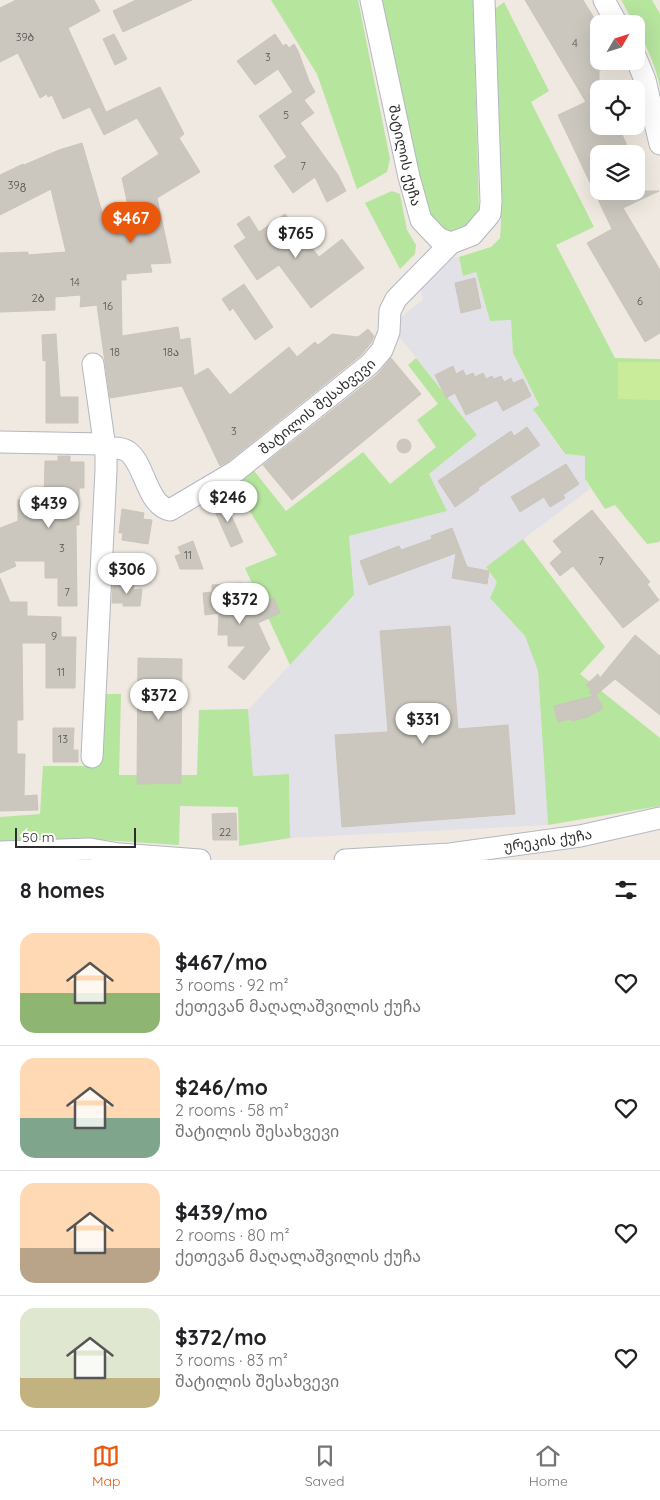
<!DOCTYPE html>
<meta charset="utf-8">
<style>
:root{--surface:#fff;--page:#f6f6f6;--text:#202124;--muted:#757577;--line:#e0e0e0;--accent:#ea580c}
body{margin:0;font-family:Quicksand,"Noto Sans Georgian",sans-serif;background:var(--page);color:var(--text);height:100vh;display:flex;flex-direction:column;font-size:19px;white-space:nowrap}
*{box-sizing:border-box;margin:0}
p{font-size:16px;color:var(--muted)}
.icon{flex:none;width:28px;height:28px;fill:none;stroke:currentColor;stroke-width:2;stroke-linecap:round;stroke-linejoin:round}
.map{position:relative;height:860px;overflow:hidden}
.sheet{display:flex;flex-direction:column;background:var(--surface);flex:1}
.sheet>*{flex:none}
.needle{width:32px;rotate:51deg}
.tools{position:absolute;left:590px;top:15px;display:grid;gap:10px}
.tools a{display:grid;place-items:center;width:55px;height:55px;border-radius:10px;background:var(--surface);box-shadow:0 5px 20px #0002;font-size:25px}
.scale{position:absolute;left:15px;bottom:12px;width:121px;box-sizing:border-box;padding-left:5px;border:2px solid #2e2e2e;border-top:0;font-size:14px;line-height:18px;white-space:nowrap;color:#2e2e2e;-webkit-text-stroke:4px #fff;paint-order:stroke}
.price{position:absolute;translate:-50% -42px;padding:0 11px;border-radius:18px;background:#fff;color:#222;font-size:16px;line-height:32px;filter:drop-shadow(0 1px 2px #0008)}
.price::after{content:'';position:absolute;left:50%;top:30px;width:15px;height:11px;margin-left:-8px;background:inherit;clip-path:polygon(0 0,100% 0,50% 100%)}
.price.selected{background:var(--accent);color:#fff}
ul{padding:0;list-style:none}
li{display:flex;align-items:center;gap:15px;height:125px;padding:0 20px}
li+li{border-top:1px solid var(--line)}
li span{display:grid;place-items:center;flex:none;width:140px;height:100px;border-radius:15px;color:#555}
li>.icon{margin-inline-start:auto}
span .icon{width:60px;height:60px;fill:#fffc;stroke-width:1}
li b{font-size:21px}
h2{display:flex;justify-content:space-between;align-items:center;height:60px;padding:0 20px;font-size:21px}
.menu{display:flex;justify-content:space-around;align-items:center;height:70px;border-top:1px solid var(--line);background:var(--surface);font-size:14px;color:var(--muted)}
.menu a{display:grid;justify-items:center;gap:2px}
.menu .selected{color:var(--accent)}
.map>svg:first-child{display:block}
</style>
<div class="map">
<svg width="660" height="860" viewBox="0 0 660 860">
<rect width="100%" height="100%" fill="#efe9e1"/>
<path fill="#e3e1e8" d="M459,257L463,276L476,272L490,321L511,320L513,353L539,406L533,409L564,454L585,456V479L590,489L486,567L497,582L490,598L525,636L538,671L548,825L290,838L289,774L253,777L248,710L354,596L349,536L447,511L429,474L477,435L395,331L398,320L423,299L420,285L446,258Z"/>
<path fill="#b6e59e" d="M271,0H358L390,159L387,172L357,189L317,74Z
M380,0H473L479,212L476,221L451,234L441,231L426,209Z
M621,0H652L660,14V87C653,54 637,28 621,0Z
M504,2L549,91L531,102L594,227L556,245L615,358L660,359V540L659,542L647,544L615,505L605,509L585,479V456L565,454L533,409L539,405L513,353L511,320L490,321L476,272L463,276L459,257L491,247L500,238L501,224L492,11Z
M392,191L400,194L407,230L416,245L415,254L400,269L365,203Z
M416,358L477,435L429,474L447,511L349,536L354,595L290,665L245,568L277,555L231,481L251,467L286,511L363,452L390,484L436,447L417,420L438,404L408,365Z
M523,539L605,647L580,674L660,738V806L548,825L538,671L525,636L490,598L497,582L486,567Z
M100,694H121L119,775H197L199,710L248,709L253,776L289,774L290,838L239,846L238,807L180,806L179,845L86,839L0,842V817L40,814L43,766H96Z"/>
<path fill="#c9ec9a" d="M618,362H660V400L618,399Z"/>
<path fill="#cbc7bf" stroke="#cbc5ba" d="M16,0H94L100,11L68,28L106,112L160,87L184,134L179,138L200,172L157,198L171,263L150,264L152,272L126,274V280H121L122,336L178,327L180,340L190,338L194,376L208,368L230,395L289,347L297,357L315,342L318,345L332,334L358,337L368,329L374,336L371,343L361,355L229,461L220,466L182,386L110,398L97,305L80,307L81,295L55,297V310L0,312V253L28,252V255L66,252L51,189L0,215V175L23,164L24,165L59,150L82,143L106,226L132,224L122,178L159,154L137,118L104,135L90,107L63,119L52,95L48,97L47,94L40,98L18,53L0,62V8Z
M136,0H192L123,32L113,11Z
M525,0H583L599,26V61H616L599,71V126H618L631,154H599V191H659L623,208L660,270V333L645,342L587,243L612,229L558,115L586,102Z
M114,34L127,59L115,65L103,39Z
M275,34L283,46L286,44L289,48L294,44L298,51L309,81L315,92L304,100L314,113L300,123L338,175L346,191L327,202L315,177L293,193L274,166L287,157L259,116L293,92L278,69L255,85L237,61Z
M285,214L319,257L342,239L364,268L311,308L279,265L257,280L234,246L246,238L237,224L249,216L259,232Z
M475,278L481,308L461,313L455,283Z
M244,284L273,327L255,340L233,308L230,311L222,299Z
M56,334L60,397H78V423H46V360L43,361L42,335Z
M391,358L421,394L292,500L263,465L378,374Z
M453,366L456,374L463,370L466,376L473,373L475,377L483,373L486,379L492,376L494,379L501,376L504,382L511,378L513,383L523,379L531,396L503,411L497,400L466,415L455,393L446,398L435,375Z
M527,427L540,445L478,488L479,490L455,507L438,481L511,431L514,436Z
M397 446a7 7 0 1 1 14 0a7 7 0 1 1-14 0Z
M58,456H70V462H84V488H79V525H76L77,606H58V578H45V561H14L16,566L0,573V528L18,521V500H44L45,461H58Z
M566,464L579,484L563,495L565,498L550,507L544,497L520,512L511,497Z
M227,500L234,513L231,515L243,542L231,547L213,507Z
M122,509L144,513L143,519L152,520L148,544L122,540L123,533H119Z
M592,510L650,582L647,584L659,600L623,628L573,566L560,576L550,563L562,552L553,541Z
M452,528L467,567L489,571L487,584L452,578L456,553L369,585L360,561L399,546L401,550L432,539L431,536Z
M193,541L203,569H180L175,556L181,554L178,547Z
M0,578L10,602H27V616L61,617V637H76L75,688H46V643H22L23,720H17V754H25L24,796L37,795L38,810L0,811Z
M241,583L244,612L274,598L280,613L258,623L270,649L244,680L228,667L246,646H228V635H218L219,613L205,615L203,593L212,592V585Z
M113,585H134L133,590L142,589L140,606H123V603H112Z
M450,626L458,729L508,725L515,814L342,827L335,735L388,732L380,631Z
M635,635L660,656V715L615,679L596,695L603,708L588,717L572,721L571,719L558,722L554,706L593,696L589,692L591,690L586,685L598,674L600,678Z
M138,658L182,659L181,783L137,784Z
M53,728H74L73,750H78V762H53Z
M236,813L237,840H213L212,814Z"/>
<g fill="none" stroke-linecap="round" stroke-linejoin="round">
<defs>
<g id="minor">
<path id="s1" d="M371,0L409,177L421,220L438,238L451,243L472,235L490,214L491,202L484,0"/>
<path d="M604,0L617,24"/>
<path d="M636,58L645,80L660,144"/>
<path d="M0,442L103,444"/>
<path id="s2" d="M104,448C111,448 121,447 127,451C145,462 146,505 170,510L236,471L370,364L382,350L389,332L390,311L396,299L451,243"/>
<path d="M92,757L106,470V455L93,364"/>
<path d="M0,852L90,849L119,854L200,860"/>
<path id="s3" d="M345,860L450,854L580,836L660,818"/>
</g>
</defs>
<use href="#minor" stroke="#b4b7c1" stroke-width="23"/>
<use href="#minor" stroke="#fff" stroke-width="21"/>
</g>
<g text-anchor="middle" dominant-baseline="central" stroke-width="4.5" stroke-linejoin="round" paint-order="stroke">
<g font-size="11" fill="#555452">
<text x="25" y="37">39ბ</text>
<text x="575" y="43">4</text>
<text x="268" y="57">3</text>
<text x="286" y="115">5</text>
<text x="303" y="166">7</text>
<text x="17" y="185">39გ</text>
<text x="75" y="282">14</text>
<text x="38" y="298">2ბ</text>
<text x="640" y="301">6</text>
<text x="108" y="306">16</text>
<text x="115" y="352">18</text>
<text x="171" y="352">18ა</text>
<text x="234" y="431">3</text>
<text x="62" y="548">3</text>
<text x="188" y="555">11</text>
<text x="601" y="561">7</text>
<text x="67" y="592">7</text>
<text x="54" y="636">9</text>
<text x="61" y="672">11</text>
<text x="63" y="739">13</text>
<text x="225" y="832">22</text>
</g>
<g font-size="14" fill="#2e2e2e" stroke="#fff">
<text stroke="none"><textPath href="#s1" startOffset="159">შატილის ქუჩა</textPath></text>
<text stroke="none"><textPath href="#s2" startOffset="279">შატილის შესახვევი</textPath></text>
<text stroke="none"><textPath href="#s3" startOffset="204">ურეკის ქუჩა</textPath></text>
</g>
</g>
</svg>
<div class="tools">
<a><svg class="needle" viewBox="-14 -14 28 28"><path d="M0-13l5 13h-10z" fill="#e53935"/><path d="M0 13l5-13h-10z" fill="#757577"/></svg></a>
<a><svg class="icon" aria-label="locate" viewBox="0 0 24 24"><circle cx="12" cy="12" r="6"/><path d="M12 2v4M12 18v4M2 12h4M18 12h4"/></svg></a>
<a><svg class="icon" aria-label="layers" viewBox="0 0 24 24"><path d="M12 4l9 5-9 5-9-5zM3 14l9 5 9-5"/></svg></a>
</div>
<div class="scale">50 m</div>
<b class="price selected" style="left:131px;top:244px">$467</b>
<b class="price" style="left:296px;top:259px">$765</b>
<b class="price" style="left:228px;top:523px">$246</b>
<b class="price" style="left:49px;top:529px">$439</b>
<b class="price" style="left:127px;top:595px">$306</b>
<b class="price" style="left:240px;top:625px">$372</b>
<b class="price" style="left:159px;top:721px">$372</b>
<b class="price" style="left:423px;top:745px">$331</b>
</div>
<section class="sheet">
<h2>8 homes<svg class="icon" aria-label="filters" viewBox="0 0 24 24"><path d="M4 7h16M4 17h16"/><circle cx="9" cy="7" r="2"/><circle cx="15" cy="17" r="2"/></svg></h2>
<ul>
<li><span style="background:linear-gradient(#ffd9b3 60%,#8fb573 0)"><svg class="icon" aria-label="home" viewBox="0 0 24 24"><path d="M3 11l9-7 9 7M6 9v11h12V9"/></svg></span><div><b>$467/mo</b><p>3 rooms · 92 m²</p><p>ქეთევან მაღალაშვილის ქუჩა</p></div><svg class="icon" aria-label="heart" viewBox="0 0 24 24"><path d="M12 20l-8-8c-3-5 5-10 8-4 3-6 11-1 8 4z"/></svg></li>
<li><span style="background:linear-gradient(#ffd9b3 60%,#7fa58c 0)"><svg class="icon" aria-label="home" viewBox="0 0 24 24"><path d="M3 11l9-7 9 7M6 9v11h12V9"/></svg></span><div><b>$246/mo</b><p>2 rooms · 58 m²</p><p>შატილის შესახვევი</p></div><svg class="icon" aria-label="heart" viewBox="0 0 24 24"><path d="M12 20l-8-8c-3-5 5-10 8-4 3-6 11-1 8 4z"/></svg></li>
<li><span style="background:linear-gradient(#ffd9b3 65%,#b9a48a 0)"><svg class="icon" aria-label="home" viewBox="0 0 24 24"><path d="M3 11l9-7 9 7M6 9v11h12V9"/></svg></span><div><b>$439/mo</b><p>2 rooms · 80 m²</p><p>ქეთევან მაღალაშვილის ქუჩა</p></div><svg class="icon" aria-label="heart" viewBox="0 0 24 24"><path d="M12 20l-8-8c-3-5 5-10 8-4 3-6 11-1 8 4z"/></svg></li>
<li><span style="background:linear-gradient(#dfe7d0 70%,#c2b280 0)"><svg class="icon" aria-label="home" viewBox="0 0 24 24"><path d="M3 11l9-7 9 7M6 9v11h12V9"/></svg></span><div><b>$372/mo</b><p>3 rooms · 83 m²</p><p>შატილის შესახვევი</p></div><svg class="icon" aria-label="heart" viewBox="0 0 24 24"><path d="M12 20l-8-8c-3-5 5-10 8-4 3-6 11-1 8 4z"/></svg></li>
</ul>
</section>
<nav class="menu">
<a class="selected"><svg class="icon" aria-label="map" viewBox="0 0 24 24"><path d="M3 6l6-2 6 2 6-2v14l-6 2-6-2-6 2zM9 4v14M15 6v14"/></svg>Map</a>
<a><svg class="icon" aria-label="saved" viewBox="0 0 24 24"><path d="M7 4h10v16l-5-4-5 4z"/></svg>Saved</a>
<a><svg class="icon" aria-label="home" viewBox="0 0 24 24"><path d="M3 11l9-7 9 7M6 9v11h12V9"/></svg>Home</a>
</nav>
